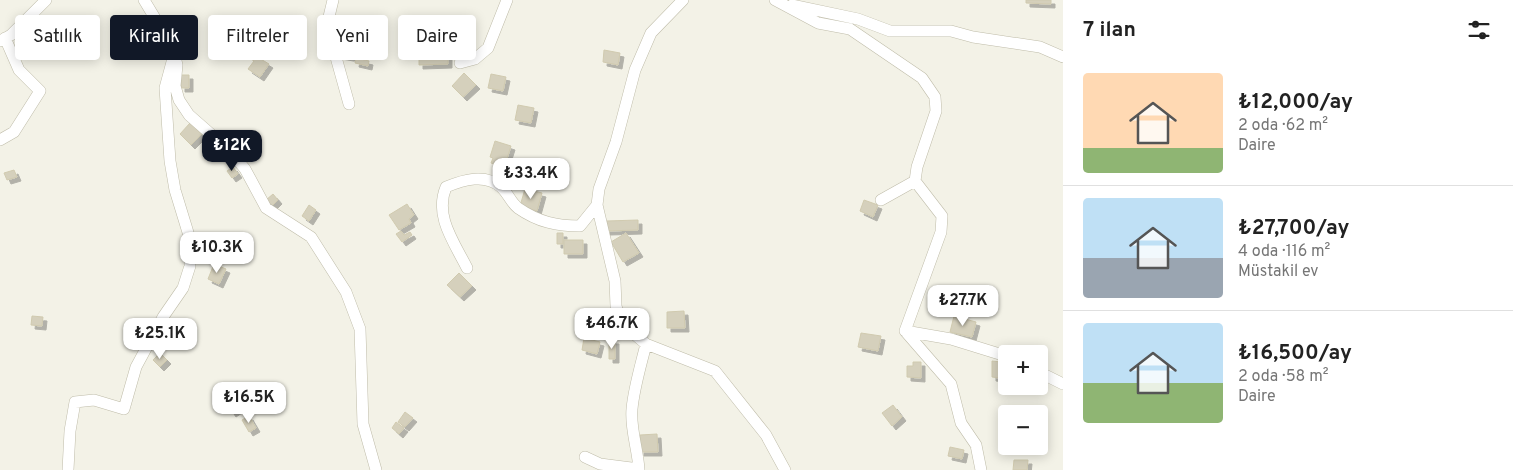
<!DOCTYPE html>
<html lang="tr">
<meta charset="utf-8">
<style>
:root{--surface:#fff;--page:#f6f6f6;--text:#222;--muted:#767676;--line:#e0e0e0;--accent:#111827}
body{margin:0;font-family:Overpass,sans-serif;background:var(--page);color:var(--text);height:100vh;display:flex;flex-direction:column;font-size:19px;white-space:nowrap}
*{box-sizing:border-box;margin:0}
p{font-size:16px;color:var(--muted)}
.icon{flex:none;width:28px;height:28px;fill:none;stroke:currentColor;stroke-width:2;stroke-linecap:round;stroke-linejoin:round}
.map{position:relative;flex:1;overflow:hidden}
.side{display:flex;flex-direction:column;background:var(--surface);width:450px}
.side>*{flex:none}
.top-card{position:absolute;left:15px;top:15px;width:475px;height:45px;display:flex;gap:10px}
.buttons{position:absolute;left:998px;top:345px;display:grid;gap:10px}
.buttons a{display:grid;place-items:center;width:50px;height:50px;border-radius:5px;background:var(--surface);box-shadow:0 2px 12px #0003;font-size:25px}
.price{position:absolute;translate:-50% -42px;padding:0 11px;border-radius:10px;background:#fff;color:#222;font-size:16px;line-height:32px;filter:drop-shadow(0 1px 2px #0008)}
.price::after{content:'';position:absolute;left:50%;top:30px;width:15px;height:11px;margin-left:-8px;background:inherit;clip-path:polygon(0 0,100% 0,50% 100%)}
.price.current{background:var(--accent);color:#fff}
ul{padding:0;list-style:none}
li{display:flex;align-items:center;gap:15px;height:125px;padding:0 20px}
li+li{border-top:1px solid var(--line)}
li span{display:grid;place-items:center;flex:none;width:140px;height:100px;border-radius:5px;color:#555}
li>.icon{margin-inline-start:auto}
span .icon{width:60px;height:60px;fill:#fffc;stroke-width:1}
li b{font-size:21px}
h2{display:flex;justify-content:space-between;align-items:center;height:60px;padding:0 20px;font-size:21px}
.tag{padding:0 18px;border-radius:5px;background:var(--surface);box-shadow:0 2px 12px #0003;font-size:18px;line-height:45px}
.tag.current{background:var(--accent);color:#fff}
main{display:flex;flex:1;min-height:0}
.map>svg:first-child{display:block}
</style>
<main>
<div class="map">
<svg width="1063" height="470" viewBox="0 0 1063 470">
<defs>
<filter id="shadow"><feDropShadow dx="4" dy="4" stdDeviation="0" flood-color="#0004"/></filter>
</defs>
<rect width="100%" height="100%" fill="#f3f2e7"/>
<path fill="#d5d0bc" stroke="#d0caaf" filter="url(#shadow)" d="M1026,0H1051V4L1026,3Z
M362,29L376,30L374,49L367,48V44L357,43L358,33H362Z
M444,40V47L423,48V41Z
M340,46L357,49L355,58L338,55Z
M604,50L620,53L618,65L603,62Z
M419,51H448V64L419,65Z
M254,55L269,64L260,77L248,69L254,61L251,59Z
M356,58L369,61L368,66L355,63Z
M464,73L476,85L463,97L452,86Z
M491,74L506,77L503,91L488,88Z
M181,75H189V88H181Z
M518,105L534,108L531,123L515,120Z
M190,123L202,134L191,145L180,134Z
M495,141L511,146L504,168L491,163L493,158L490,157Z
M233,167L238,174L232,178L227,171Z
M14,170L17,177L7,180L4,173Z
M525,189L542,193L537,211L520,206Z
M273,194L278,200L272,206L266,200Z
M864,200L878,205L873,217L860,211Z
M407,204L414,215L409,219L411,223L399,230L389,215Z
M309,205L316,210L309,221L302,216Z
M638,220V230L606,231V221Z
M401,231L404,235L410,232L412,235L402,242L396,234Z
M557,233H563V244H557Z
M626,233L639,253L623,262L611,242Z
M564,240H583V254H564Z
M214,264L226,269L219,284L208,279Z
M459,273L472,286L460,297L447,285Z
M684,311L685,328H667V312Z
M32,316L43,317L42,326L31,325Z
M954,316L976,322L972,337L950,332Z
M861,333L881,336L878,351L858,347Z
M584,338L600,342L597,354L582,350Z
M609,340H615V359H609Z
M160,353L167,360L160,367L153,360Z
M992,361L1001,362L1000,378L992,377Z
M913,362H921V378L907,377V366H913Z
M235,398L241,407L232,413L226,404Z
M893,405L902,417L892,426L882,413Z
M405,412L413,418L405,427L398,422Z
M249,416L256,428L249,432L242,420Z
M396,422L404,428L399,434L392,428Z
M657,434L658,452H640V435Z
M950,447L964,450L962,459L948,456Z
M1014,460H1028L1027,470H1013Z"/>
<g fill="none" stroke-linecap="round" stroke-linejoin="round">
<defs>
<path id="minor" d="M144,0L173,48L177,65L175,86L179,100L189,115L230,151L245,169L266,208L311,237L346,292L360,329L363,424L376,470
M333,0L327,25L349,104
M683,0L651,33L635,70L616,142L599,189L597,205L615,281L616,306L621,323L646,344L715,371L766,435L785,470
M775,0L818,23L850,29L922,78L935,97L936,111L917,167L915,181L942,216L941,232L905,331L951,339L1006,356
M792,5L858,19L890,31H951L973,37L1040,47L1063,57
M0,41L11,35L46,0
M460,63L475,59L488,48L507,0
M0,140L14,132L40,91L19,70L5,38
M881,200L915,181
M467,268C454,242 434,216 446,187C463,180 485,173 501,187C508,193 511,203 518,208C538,222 557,226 580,226L597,205
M905,331L951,384L961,423L976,445L981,470
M1039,372L1063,384
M585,457L600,464L639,469
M68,470L70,431L75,402L94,400L124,409L136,367L163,317L183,288L190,266V239L175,190L170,161L165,88L172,62
M639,470C638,449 630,429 632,409C634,387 641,365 646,344"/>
</defs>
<use href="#minor" stroke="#bfbca9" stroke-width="12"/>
<use href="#minor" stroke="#fff" stroke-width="11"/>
</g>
</svg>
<div class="buttons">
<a>+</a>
<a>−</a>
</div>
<b class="price current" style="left:232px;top:172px">₺12K</b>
<b class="price" style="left:531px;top:200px">₺33.4K</b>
<b class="price" style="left:217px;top:274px">₺10.3K</b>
<b class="price" style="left:963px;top:327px">₺27.7K</b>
<b class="price" style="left:612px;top:350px">₺46.7K</b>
<b class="price" style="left:160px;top:360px">₺25.1K</b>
<b class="price" style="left:249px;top:424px">₺16.5K</b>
<div class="top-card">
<a class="tag">Satılık</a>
<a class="tag current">Kiralık</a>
<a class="tag">Filtreler</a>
<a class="tag">Yeni</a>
<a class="tag">Daire</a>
</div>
</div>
<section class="side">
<h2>7 ilan<svg class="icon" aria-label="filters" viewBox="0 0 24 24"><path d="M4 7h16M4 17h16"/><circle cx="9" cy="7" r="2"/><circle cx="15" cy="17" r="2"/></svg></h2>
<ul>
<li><span style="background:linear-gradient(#ffd9b3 75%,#8fb573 0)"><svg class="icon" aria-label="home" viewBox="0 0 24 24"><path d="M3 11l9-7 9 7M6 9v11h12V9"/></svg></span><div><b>₺12,000/ay</b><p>2 oda · 62 m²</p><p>Daire</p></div></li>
<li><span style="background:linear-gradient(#bfe0f5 60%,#9aa5b1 0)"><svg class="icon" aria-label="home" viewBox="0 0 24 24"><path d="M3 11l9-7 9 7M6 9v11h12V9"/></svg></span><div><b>₺27,700/ay</b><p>4 oda · 116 m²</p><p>Müstakil ev</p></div></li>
<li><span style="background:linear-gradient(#bfe0f5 60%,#8fb573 0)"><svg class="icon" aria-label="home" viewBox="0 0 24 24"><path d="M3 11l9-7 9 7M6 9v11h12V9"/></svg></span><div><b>₺16,500/ay</b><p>2 oda · 58 m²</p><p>Daire</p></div></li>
</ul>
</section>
</main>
